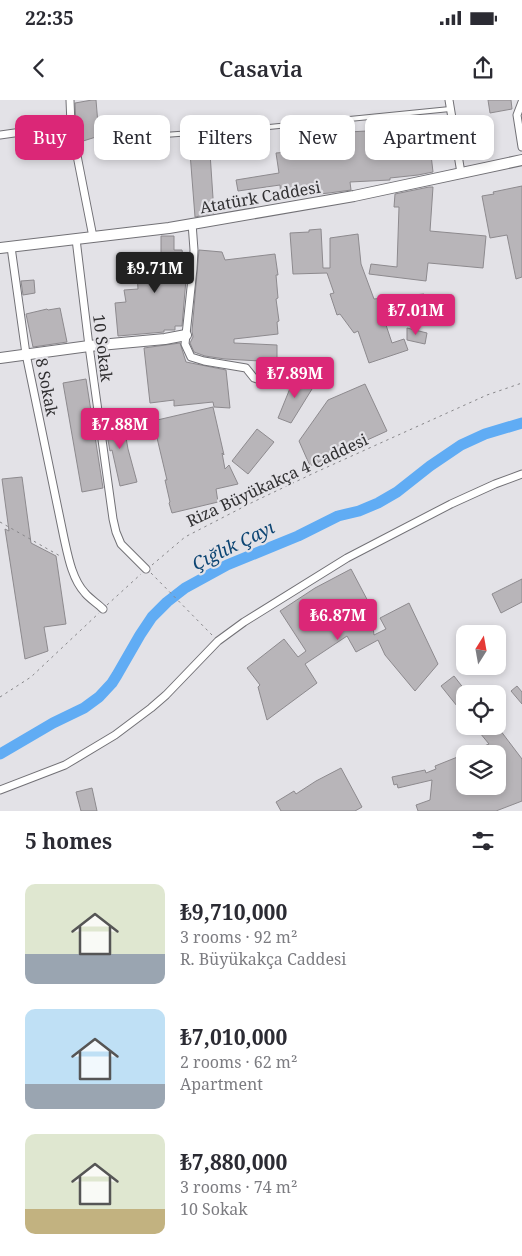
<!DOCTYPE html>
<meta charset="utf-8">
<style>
:root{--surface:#fff;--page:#f2f2f3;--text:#2b2b33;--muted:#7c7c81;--accent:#db2777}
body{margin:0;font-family:"Noto Serif",serif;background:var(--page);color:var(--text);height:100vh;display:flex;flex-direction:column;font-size:19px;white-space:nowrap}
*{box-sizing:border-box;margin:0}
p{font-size:16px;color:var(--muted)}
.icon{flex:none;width:28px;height:28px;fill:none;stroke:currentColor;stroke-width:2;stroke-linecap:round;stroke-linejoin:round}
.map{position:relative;height:711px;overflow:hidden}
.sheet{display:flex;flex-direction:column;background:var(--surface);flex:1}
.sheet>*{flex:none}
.guide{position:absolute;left:15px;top:15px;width:492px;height:45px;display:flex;gap:10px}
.needle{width:32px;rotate:11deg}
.buttons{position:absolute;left:456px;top:525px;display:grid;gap:10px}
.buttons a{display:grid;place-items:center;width:50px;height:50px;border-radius:10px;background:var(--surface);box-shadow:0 2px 8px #0003;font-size:25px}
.price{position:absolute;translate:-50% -42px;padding:0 11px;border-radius:5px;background:var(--accent);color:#fff;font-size:16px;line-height:32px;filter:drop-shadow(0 1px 2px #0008)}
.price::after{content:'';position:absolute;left:50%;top:30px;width:15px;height:11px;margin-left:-8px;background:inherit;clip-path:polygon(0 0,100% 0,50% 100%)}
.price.current{background:#222;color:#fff}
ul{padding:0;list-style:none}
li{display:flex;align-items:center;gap:15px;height:125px;padding:0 25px}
li span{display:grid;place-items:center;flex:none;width:140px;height:100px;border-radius:10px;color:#555}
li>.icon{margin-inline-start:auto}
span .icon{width:60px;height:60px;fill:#fffc;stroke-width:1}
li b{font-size:21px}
h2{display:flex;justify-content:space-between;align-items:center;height:60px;padding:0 25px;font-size:21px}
.chip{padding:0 18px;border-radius:10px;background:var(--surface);box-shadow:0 2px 8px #0003;font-size:18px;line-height:45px}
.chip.current{background:var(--accent);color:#fff}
.status{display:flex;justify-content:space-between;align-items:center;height:35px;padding:0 25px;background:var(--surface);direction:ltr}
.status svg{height:14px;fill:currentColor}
header{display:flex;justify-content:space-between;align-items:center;height:65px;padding:0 25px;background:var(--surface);font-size:22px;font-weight:600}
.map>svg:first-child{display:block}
</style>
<div class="status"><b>22:35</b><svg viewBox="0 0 49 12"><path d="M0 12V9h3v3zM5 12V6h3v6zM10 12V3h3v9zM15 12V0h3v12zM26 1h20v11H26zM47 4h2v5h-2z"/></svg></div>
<header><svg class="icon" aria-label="back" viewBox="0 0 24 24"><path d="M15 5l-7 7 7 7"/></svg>Casavia<svg class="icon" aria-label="share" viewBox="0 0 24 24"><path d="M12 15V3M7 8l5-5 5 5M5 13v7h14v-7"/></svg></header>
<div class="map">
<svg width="522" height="711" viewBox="0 0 522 711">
<rect width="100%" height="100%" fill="#e3e2e7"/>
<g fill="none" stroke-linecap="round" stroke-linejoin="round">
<path stroke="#60acf4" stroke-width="11" d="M0,654L53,623L84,608L99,597L112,583L117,575L140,535L152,517L167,502L185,488L227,465L298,436L338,416L359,411L378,403L397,392L430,366L461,345L485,334L522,323"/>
</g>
<path fill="#b8b5b9" stroke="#8d8a8e" d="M92,0H96L99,36L80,42L76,24L75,3Z
M488,0H511L512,9L490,13Z
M428,29L433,72L418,75L390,78V80L350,82L351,90L329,93L281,98L280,85L238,91L236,80L279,73L276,53L289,52L288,48L324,42L323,40L348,35V32L367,31L368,48L391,47L390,33Z
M209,38L214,113L195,117L189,40Z
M522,86V177L516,179L507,135L490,138L482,96L494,94L493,92Z
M429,87H433L430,131L486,136L483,168L429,163H428L426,181L369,174L371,164L397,167L399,107H394L395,94Z
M321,129L323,168H330V138L358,134L361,164L374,199L424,194L417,221L386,225L392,243L404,239L408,250L369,263L358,231L354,233L340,214L337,215L330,194L334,193L327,173L293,174L290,133L309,132V130Z
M161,136H174V150H182L183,156H188L182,226H175V230H164V232L118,236L115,203L126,202L124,190L138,189L136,159L161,157Z
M199,150L222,152L225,160L275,154L278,175H276L278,198L276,199L279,221L277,222L278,234L234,239V243L277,245V262L225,259L205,256L194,252L190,243L193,237L192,231Z
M34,180L35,193L23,195L21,181Z
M60,208L67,242L33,247L26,214L47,209L48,210Z
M407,228L427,233L425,244L407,240Z
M180,243L186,262L226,270L230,308L214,307L213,302L174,306V300L150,303L144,248Z
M295,276L303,279L312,289L291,323L278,318Z
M86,279L103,388L82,392L63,283Z
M365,284L387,331L310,366L299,341L328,300Z
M213,307L224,355L222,353L225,369L229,365L238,384L216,389L218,402L172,413L169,403L170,402L165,380H167L153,321Z
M122,315L128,349L137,382L120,386L112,350L110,351L104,318Z
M257,329L274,342L248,374L232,361Z
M22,377L31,443L56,456L66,524L44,527L48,551L25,559L5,429L9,431L2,379Z
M351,469L370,505L374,535L386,529L380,518L409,503L438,564L415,591L385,555L378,540L356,552L347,536L305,564L317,583L267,620L258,587L260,585L247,568L284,539L298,557L306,551L280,511L315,488Z
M522,479V502L501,513L492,494Z
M454,576L468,594H465V616L441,586Z
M517,586L522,592V604L511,591Z
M473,626H497L522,659V701L496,711H418L416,705L430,700L432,680L398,688L397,684L394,685L392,677L425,670L426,673L436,669L435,666L465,654V686H498V654H465L489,644L480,633L479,634Z
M341,668L362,707L355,711H281L276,702L294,691L296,694L316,681Z
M92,688L97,711H81L76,692Z"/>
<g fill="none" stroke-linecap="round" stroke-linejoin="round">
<defs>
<path id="lane" d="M150,36L248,29L450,9"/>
<path id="street" d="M70,0L71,25L93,137
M449,0L461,73
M522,2L517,15L522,47
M0,35L71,25
M192,123L194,150L193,169L185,244L191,257L204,261L246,268L254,278L266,282
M76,139L89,246L113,419L116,432L121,444L146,469
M11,147L26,254L64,438C68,456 72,479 85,493C90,499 97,503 103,509
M0,690L65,665L115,635L151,608L166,595L218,541L244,522L347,458L451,404L495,384L522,374"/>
<path id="secondary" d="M0,148L169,128L354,96L522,60
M0,258L89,246L165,239L186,235"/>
</defs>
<use href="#lane" stroke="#727176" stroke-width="6"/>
<use href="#street" stroke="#727176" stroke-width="9"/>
<use href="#secondary" stroke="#727176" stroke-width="12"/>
<path stroke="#88878a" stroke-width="1" stroke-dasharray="2.5 4" stroke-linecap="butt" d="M0,422L60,456
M152,465L185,437L251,403L314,373L487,295L522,283
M151,473L213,536
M107,505L141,474
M0,597L31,577L99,513"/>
<use href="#lane" stroke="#fff" stroke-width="4"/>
<use href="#street" stroke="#fff" stroke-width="7"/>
<use href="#secondary" stroke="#fff" stroke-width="10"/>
</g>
<g text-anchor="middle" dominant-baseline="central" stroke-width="4.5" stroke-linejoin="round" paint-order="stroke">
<g font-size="16" fill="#313032" stroke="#e3e2e7">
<text transform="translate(260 97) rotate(-10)">Atatürk Caddesi</text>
<text transform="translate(103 248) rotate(83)">10 Sokak</text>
<text transform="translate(47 287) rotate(79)">8 Sokak</text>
<text transform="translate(277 380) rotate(-25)">Riza Büyükakça 4 Caddesi</text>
</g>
<g font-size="18" font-style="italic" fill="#0d4573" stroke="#e3e2e7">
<text transform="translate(233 445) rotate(-26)">Çığlık Çayı</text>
</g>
</g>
</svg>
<div class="buttons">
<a><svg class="needle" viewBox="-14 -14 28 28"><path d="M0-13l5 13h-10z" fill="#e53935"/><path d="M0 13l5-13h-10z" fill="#7c7c81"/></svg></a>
<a><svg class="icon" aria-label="locate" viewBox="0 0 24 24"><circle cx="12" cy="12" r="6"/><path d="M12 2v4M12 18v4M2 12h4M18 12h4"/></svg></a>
<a><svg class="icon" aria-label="layers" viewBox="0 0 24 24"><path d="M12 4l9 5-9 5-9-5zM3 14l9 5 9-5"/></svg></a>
</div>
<b class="price current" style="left:155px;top:194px">₺9.71M</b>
<b class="price" style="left:416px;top:236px">₺7.01M</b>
<b class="price" style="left:295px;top:299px">₺7.89M</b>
<b class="price" style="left:120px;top:350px">₺7.88M</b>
<b class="price" style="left:338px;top:541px">₺6.87M</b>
<div class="guide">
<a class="chip current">Buy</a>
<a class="chip">Rent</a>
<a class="chip">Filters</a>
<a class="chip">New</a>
<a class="chip">Apartment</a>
</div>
</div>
<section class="sheet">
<h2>5 homes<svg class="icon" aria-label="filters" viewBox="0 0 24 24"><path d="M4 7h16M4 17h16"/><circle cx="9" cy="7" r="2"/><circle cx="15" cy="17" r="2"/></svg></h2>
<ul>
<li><span style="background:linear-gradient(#dfe7d0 70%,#9aa5b1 0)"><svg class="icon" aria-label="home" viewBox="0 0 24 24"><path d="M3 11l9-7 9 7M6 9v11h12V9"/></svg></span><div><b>₺9,710,000</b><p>3 rooms · 92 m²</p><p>R. Büyükakça Caddesi</p></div></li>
<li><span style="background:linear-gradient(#bfe0f5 75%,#9aa5b1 0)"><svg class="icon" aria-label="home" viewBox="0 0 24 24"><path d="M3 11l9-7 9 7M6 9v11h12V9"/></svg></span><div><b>₺7,010,000</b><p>2 rooms · 62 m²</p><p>Apartment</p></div></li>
<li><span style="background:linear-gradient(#dfe7d0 75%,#c2b280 0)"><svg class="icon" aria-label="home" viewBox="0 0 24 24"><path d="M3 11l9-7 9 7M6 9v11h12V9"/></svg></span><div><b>₺7,880,000</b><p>3 rooms · 74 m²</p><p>10 Sokak</p></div></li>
</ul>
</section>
